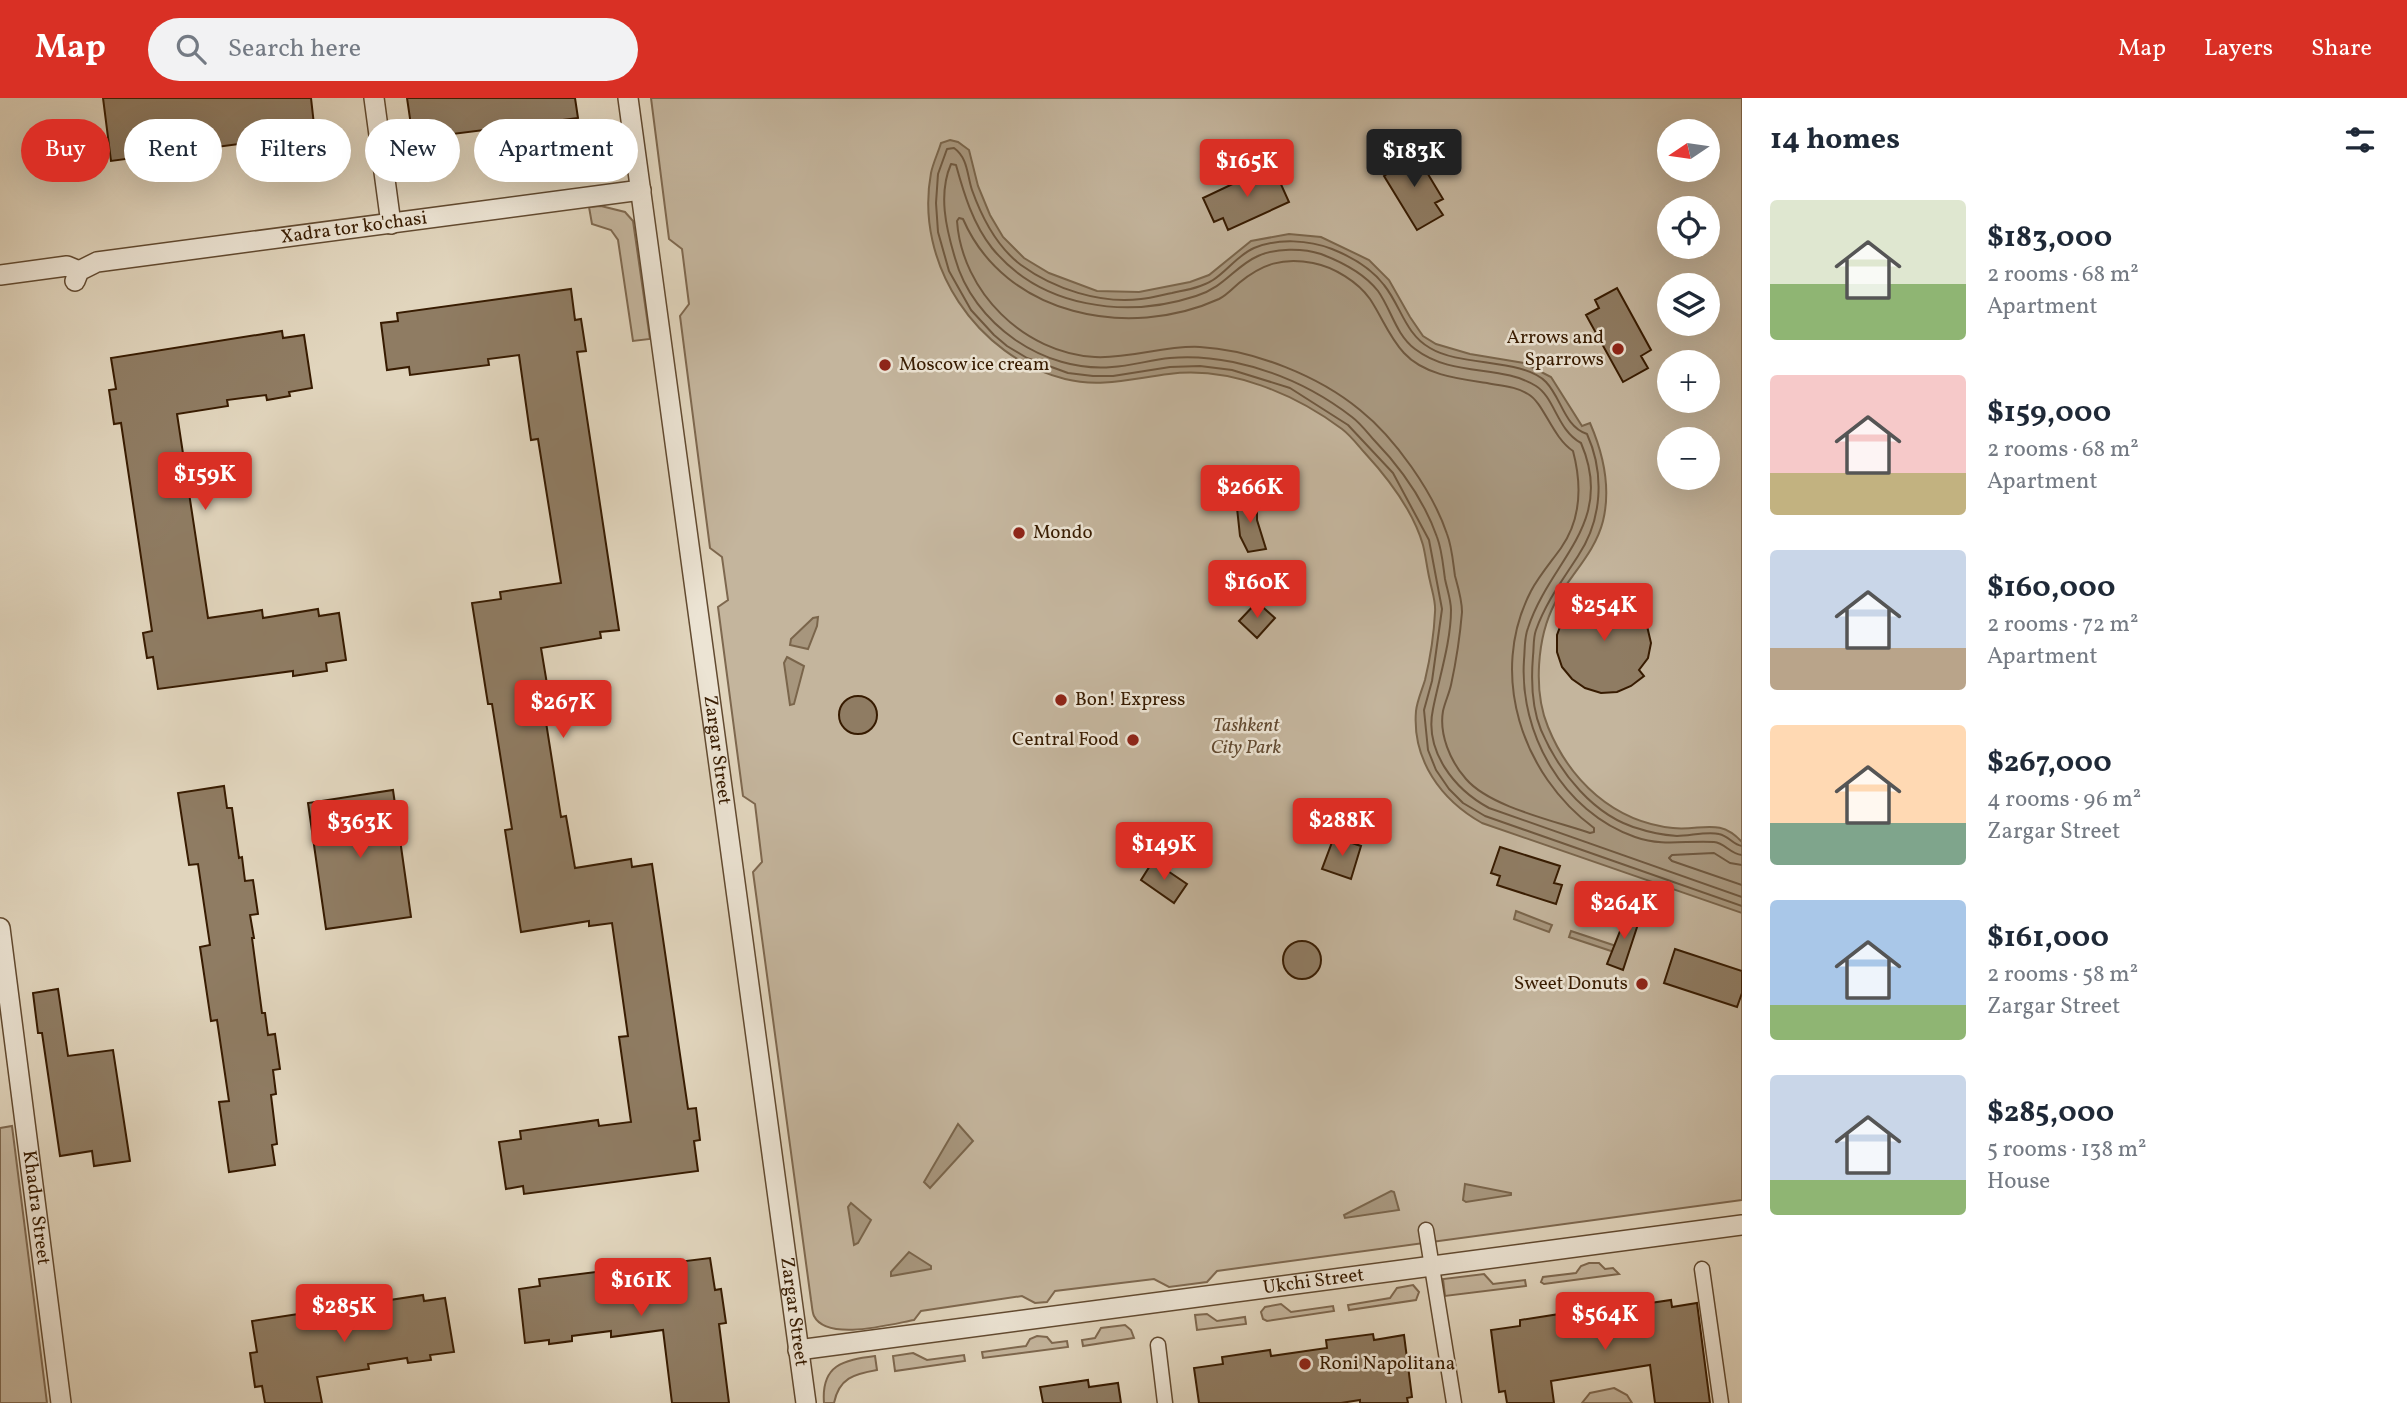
<!DOCTYPE html>
<meta charset="utf-8">
<style>
:root{--surface:#fff;--page:#f2f2f3;--text:#1f2937;--muted:#747a83;--accent:#d93025}
body{margin:0;font-family:Vollkorn,serif;background:var(--page);color:var(--text);height:100vh;display:flex;flex-direction:column;font-size:26px;white-space:nowrap}
*{box-sizing:border-box;margin:0}
p{font-size:23px;color:var(--muted)}
.icon{flex:none;width:38px;height:38px;fill:none;stroke:currentColor;stroke-width:2;stroke-linecap:round;stroke-linejoin:round}
.map{position:relative;flex:1;overflow:hidden}
.sheet{display:flex;flex-direction:column;background:var(--surface);width:665px}
.sheet>*{flex:none}
.top-card{position:absolute;left:21px;top:21px;width:665px;height:63px;display:flex;gap:14px}
.needle{width:46px;rotate:257deg}
.tools{position:absolute;left:1657px;top:21px;display:grid;gap:14px}
.tools a{display:grid;place-items:center;width:63px;height:63px;border-radius:50%;background:var(--surface);box-shadow:0 7px 28px #0002;font-size:35px}
.price{position:absolute;translate:-50% -60px;padding:0 16px;border-radius:7px;background:var(--accent);color:#fff;font-size:23px;line-height:46px;filter:drop-shadow(0 2px 4px #0008)}
.price::after{content:'';position:absolute;left:50%;top:42px;width:21px;height:16px;margin-left:-10px;background:inherit;clip-path:polygon(0 0,100% 0,50% 100%)}
.price.on{background:#222;color:#fff}
ul{padding:0;list-style:none}
li{display:flex;align-items:center;gap:21px;height:175px;padding:0 28px}
li span{display:grid;place-items:center;flex:none;width:196px;height:140px;border-radius:7px;color:#555}
li>.icon{margin-inline-start:auto}
span .icon{width:84px;height:84px;fill:#fffc;stroke-width:1}
li b{font-size:30px}
h2{display:flex;justify-content:space-between;align-items:center;height:84px;padding:0 28px;font-size:30px}
.pill{padding:0 24px;border-radius:32px;background:var(--surface);box-shadow:0 7px 28px #0002;font-size:24px;line-height:63px}
.pill.on{background:var(--accent);color:#fff}
header{display:flex;align-items:center;gap:42px;box-sizing:border-box;height:98px;padding:0 35px;background:var(--accent);color:#fff}
header strong{font-size:33px}
nav{display:flex;gap:38px;margin-inline-start:auto;font-size:24px}
.search{width:490px;height:63px;background:var(--page);display:flex;align-items:center;gap:18px;box-sizing:border-box;padding:0 24px;border-radius:38px;color:var(--muted);font-size:26px}
main{display:flex;flex:1;min-height:0}
.map>svg:first-child{display:block}
</style>
<header>
<strong>Map</strong>
<div class="search"><svg class="icon" aria-label="search" viewBox="0 0 24 24"><circle cx="10" cy="10" r="6"/><path d="M15 15l6 6"/></svg>Search here</div>
<nav><a>Map</a><a>Layers</a><a>Share</a></nav>
</header>
<main>
<div class="map">
<svg width="1742" height="1305" viewBox="0 0 1742 1305">
<rect width="100%" height="100%" fill="#e1d5bd"/>
<filter id="stains"><feTurbulence type="fractalNoise" baseFrequency=".00286" numOctaves="4"/><feColorMatrix values="0 0 0 0 .2 0 0 0 0 .09 0 0 0 0 .02 0 0 0 .5 -.17"/></filter>
<radialGradient id="worn" r=".72"><stop offset=".6" stop-color="#630" stop-opacity="0"/><stop offset="1" stop-color="#630" stop-opacity=".3"/></radialGradient>
<path fill="#c4b59d" stroke="#7e684f" stroke-width="2" fill-rule="evenodd" d="M651,0H1742V1102L1217,1173L1207,1184L1169,1189L1154,1181L1055,1193L1047,1204L1035,1205L1022,1198L921,1213L914,1222C892,1226 827,1244 814,1218C812,1214 812,1207 811,1202L753,774L762,764L755,706L743,698L718,509L728,502L722,459L710,450L680,218L689,206L682,151L669,141ZM1670,33H1708V72H1670ZM1670,110H1708V149H1670ZM1670,187H1708V226H1670ZM1670,264H1708V303H1670ZM1670,341H1708V380H1670Z
M601,108L625,114L633,123L650,241L633,243L618,142L611,132L592,126L589,109Z
M12,1028L47,1305H0V1030Z
M1589,1165H1599L1605,1171L1613,1170L1619,1176L1544,1186L1541,1184L1543,1179L1576,1175L1581,1168Z
M1484,1176L1493,1186L1525,1182L1526,1188L1445,1198L1443,1181Z
M1413,1187L1419,1194L1416,1202L1349,1212L1348,1207L1390,1200L1397,1190Z
M1281,1206L1291,1214L1333,1208L1334,1213L1267,1223L1263,1221L1261,1214L1265,1209Z
M1207,1216L1217,1223L1245,1219L1246,1226L1197,1232L1195,1217Z
M1125,1227L1131,1232L1134,1240L1083,1248L1082,1242L1095,1240L1101,1230Z
M1037,1238L1047,1239L1052,1245L1067,1243L1068,1249L983,1260L982,1254L1026,1248L1030,1241Z
M913,1255L927,1262L964,1257L965,1263L895,1273L893,1258Z
M875,1258L877,1272C854,1276 839,1280 834,1305H824C821,1267 843,1262 875,1258Z
M1614,1290L1627,1297L1632,1305H1582L1590,1295Z"/>
<path fill="#a7967d" stroke="#7a654b" stroke-width="2" d="M950,42L958,44L969,52L978,88L990,117L1003,139L1024,160L1049,175L1097,193L1139,194L1190,184L1209,177L1251,143L1289,136L1321,139L1369,162L1389,182L1410,219L1423,238L1436,246L1470,256L1524,265L1551,279L1582,328L1590,325C1603,355 1611,390 1603,423C1595,455 1570,477 1555,505C1537,539 1533,593 1548,629C1570,683 1614,724 1673,730C1702,733 1719,719 1742,744V815L1482,725C1441,702 1412,662 1416,613C1417,603 1422,592 1425,582C1430,561 1434,536 1435,514C1436,504 1432,493 1430,483C1427,471 1426,459 1423,447C1413,412 1388,380 1364,354C1357,346 1350,337 1342,331C1295,296 1230,268 1169,276C1134,280 1101,290 1065,281C977,259 914,166 931,75C933,65 938,55 941,45Z
M818,519L817,528L808,551L790,547L791,541L813,520Z
M787,559L804,568L794,606L790,607L784,565Z
M1516,813L1552,827L1549,834L1514,821Z
M1571,833L1628,852L1626,858L1569,839Z
M958,1026L973,1043L930,1090L924,1084Z
M1465,1086L1511,1095V1097L1466,1104L1463,1102Z
M1391,1093L1394,1094L1399,1112L1345,1120L1344,1117Z
M851,1105L871,1122L858,1145L854,1147L848,1109Z
M909,1154L931,1168V1171L891,1178V1174Z"/>
<g fill="none" stroke-linecap="round" stroke-linejoin="round">
<path stroke="#6f583f" stroke-width="2" d="M959,120L963,121C1005,218 1129,242 1219,201C1227,197 1233,190 1239,185C1262,166 1283,159 1313,165C1334,169 1358,184 1370,201C1382,219 1389,239 1404,255C1424,277 1459,281 1487,285C1501,288 1515,288 1528,296C1544,305 1552,339 1573,353C1582,387 1582,420 1561,450C1551,464 1539,478 1531,493C1488,576 1522,677 1594,730V734L1590,735C1555,723 1490,709 1466,681C1450,663 1439,636 1443,613C1445,604 1449,596 1451,587C1456,564 1460,538 1462,514C1462,502 1458,489 1455,478C1453,464 1452,449 1447,436C1433,394 1395,340 1360,312C1319,278 1254,252 1200,249C1165,247 1130,261 1095,259C1024,255 962,194 957,123Z
M1742,748C1733,747 1729,738 1719,736C1707,733 1690,738 1677,738C1665,737 1651,735 1640,731C1594,719 1559,674 1541,632C1532,610 1531,582 1533,558C1534,550 1533,540 1536,532C1546,504 1562,483 1578,458C1602,422 1605,376 1587,336C1564,328 1562,301 1546,284C1522,260 1461,269 1430,250C1405,236 1401,208 1384,187C1371,170 1352,159 1332,151C1309,142 1278,140 1254,150C1238,157 1227,173 1213,182C1201,190 1185,192 1172,195C1162,197 1151,200 1141,201C1100,206 1054,191 1021,167C997,149 982,120 972,92C967,77 968,60 954,50L947,51L938,76L936,105L938,134L949,173L971,212L994,237L1007,248L1027,260L1068,275L1093,278H1113L1170,269L1200,268L1232,272L1290,290L1348,327L1393,375L1429,442L1442,511L1432,583L1424,612L1428,652L1436,672L1449,691L1463,705L1485,718L1742,808
M1742,757C1730,756 1725,745 1714,744C1686,742 1664,749 1635,739C1563,714 1519,635 1524,562C1525,552 1524,540 1528,530C1550,462 1616,426 1581,345C1557,332 1555,300 1536,288C1501,266 1453,280 1415,251C1396,237 1391,211 1378,193C1364,175 1342,164 1321,156C1303,150 1275,150 1258,158C1235,168 1225,189 1196,198C1126,221 1041,210 992,150C973,126 964,96 956,67L951,66C938,96 946,130 955,160C973,226 1044,275 1112,269C1131,268 1150,262 1170,260C1190,258 1213,260 1233,264C1276,273 1317,292 1352,319C1360,325 1367,334 1374,342C1401,370 1424,402 1437,439C1442,452 1443,467 1445,481C1447,491 1451,502 1451,512C1451,544 1439,580 1433,611C1424,653 1454,691 1489,710L1742,799
M1742,767L1730,765L1714,755L1672,757L1669,760L1672,763L1742,787"/>
</g>
<path fill="#8f7c63" stroke="#371b01" stroke-width="2" d="M103,0H311L315,36L111,63Z
M407,0H575L578,20L413,41Z
M1411,48L1443,101L1435,105L1443,117L1417,132L1384,78L1396,70L1390,61Z
M1262,72L1265,78L1275,73L1289,104L1228,132L1223,120L1214,124L1203,100Z
M1617,190L1651,252L1641,258L1648,270L1623,284L1586,217L1599,210L1595,202Z
M571,191L575,222L581,221L586,253L577,254L619,532L600,534L601,540L541,550L549,598L542,599L561,719L566,718L575,770L631,761L632,769L652,766L688,1011L696,1010L700,1042L694,1043L698,1073L524,1096L523,1088L506,1091L499,1044L521,1041L520,1033L598,1022L599,1028L631,1024L619,939L628,938L612,825L589,828V823L521,834L505,732L512,731L492,606H488L472,505L501,501L500,494L561,485L538,341L531,342L519,257L488,261L489,267L410,277L409,269L387,272L381,225L398,223L397,215Z
M282,233L283,240L304,237L312,290L289,294L290,298L267,302L266,297L227,302L228,308L177,316L208,520L262,512L263,520L318,511L319,518L339,515L346,562L326,565L327,573L293,578V573L158,591L153,559L147,560L143,535L152,533L121,325L114,326L109,292L116,291L111,260Z
M1257,399V422L1266,451L1248,454L1240,438L1237,410L1239,402Z
M1603,495L1620,497L1632,503L1647,528L1651,545L1648,560L1639,572L1644,578L1631,588L1617,594L1601,595L1585,590L1572,581L1562,569L1557,554V537L1563,521L1573,508L1587,499Z
M1257,504L1275,520L1257,540L1239,523Z
M839 617a19 19 0 1 1 38 0a19 19 0 1 1-38 0Z
M224,688L227,710H232L239,760L242,759L245,783L253,782L258,816L250,817L254,840H252L262,915H265L268,937L275,936L280,971L273,972L276,996L271,997L277,1046L272,1047L275,1067L229,1074L219,1004L229,1003L217,922L211,923L200,849L210,847L198,766L189,767L178,695Z
M393,692L411,819L326,831L308,705Z
M1334,739L1361,748L1351,781L1322,771Z
M1500,749L1560,768L1554,785L1562,787L1556,806L1497,787L1500,778L1491,775Z
M1153,763L1187,786L1174,805L1141,782Z
M1628,813L1641,817L1623,872L1607,866Z
M1283 862a19 19 0 1 1 38 0a19 19 0 1 1-38 0Z
M1675,851L1742,873V895L1737,909L1664,885Z
M58,891L68,958L113,952L130,1063L94,1068L92,1053L60,1058L42,935H38L33,895Z
M710,1160L715,1192L721,1191L726,1225L719,1226L729,1305H672L663,1232L611,1239V1233L572,1238V1243L549,1246V1242L525,1245L519,1191L540,1188L539,1181Z
M423,1197L424,1203L445,1200L454,1254L430,1257L431,1262L408,1265L407,1260L368,1266L369,1271L317,1279L322,1305H265L262,1288L255,1289L250,1255L257,1254L252,1223Z
M1671,1202L1672,1209L1697,1205L1710,1305H1655L1650,1267L1551,1283L1554,1305H1507L1505,1293L1499,1294L1491,1232L1520,1228V1222L1566,1215L1567,1223L1624,1215L1623,1209Z
M1373,1236L1374,1242L1404,1237L1412,1299L1407,1300L1408,1305H1360V1302L1341,1305H1199L1194,1270L1223,1266L1222,1259L1270,1252L1271,1258L1327,1250L1326,1242Z
M1088,1282L1089,1289L1118,1285L1121,1305H1043L1040,1289Z"/>
<g fill="none" stroke-linecap="round" stroke-linejoin="round">
<defs>
<path id="pedestrian" d="M1426,1132L1454,1305
M1702,1171L1721,1305
M1158,1247L1165,1305"/>
<g id="minor">
<path d="M374,0L391,126"/>
<path id="s1" d="M628,0L806,1305"/>
<path d="M0,177L67,168L79,173"/>
<path id="s2" d="M75,183L79,173L97,164L641,92"/>
<path id="s3" d="M0,830L61,1305"/>
<path id="s4" d="M798,1252L1742,1127"/>
</g>
</defs>
<use href="#pedestrian" stroke="#624a30" stroke-width="17"/>
<use href="#minor" stroke="#624a30" stroke-width="22"/>
<use href="#pedestrian" stroke="#ece4d4" stroke-width="14"/>
<use href="#minor" stroke="#ece4d4" stroke-width="19"/>
</g>
<g fill="#8f2418" stroke="#ece4d4" stroke-width="2.5">
<circle cx="1618" cy="251" r="7"/>
<circle cx="885" cy="267" r="7"/>
<circle cx="1019" cy="435" r="7"/>
<circle cx="1061" cy="602" r="7"/>
<circle cx="1133" cy="642" r="7"/>
<circle cx="1642" cy="886" r="7"/>
<circle cx="1305" cy="1266" r="7"/>
</g>
<g text-anchor="middle" dominant-baseline="central" stroke-width="5" stroke-linejoin="round" paint-order="stroke">
<g font-size="19" fill="#371b01" stroke="#ece4d4">
<text stroke="none"><textPath href="#s2" startOffset="290">Xadra tor ko'chasi</textPath></text>
<text stroke="none"><textPath href="#s1" startOffset="658">Zargar Street</textPath></text>
<text stroke="none"><textPath href="#s3" startOffset="282">Khadra Street</textPath></text>
<text stroke="none"><textPath href="#s4" startOffset="520">Ukchi Street</textPath></text>
<text stroke="none"><textPath href="#s1" startOffset="1225">Zargar Street</textPath></text>
</g>
<g font-size="19" fill="#371b01" stroke="#ece4d4" text-anchor="start">
<text x="1604" y="240" text-anchor="end">Arrows and<tspan x="1604" dy="22">Sparrows</tspan></text>
<text x="899" y="267">Moscow ice cream</text>
<text x="1033" y="435">Mondo</text>
<text x="1075" y="602">Bon! Express</text>
<text x="1119" y="642" text-anchor="end">Central Food</text>
<text x="1628" y="886" text-anchor="end">Sweet Donuts</text>
<text x="1319" y="1266">Roni Napolitana</text>
</g>
<g font-size="19" font-style="italic" fill="#614930" stroke="#ece4d4">
<text x="1246" y="628">Tashkent<tspan x="1246" dy="22">City Park</tspan></text>
</g>
</g>
<rect width="100%" height="100%" filter="url(#stains)"/>
<rect width="100%" height="100%" fill="url(#worn)"/>
</svg>
<div class="tools">
<a><svg class="needle" viewBox="-14 -14 28 28"><path d="M0-13l5 13h-10z" fill="#e53935"/><path d="M0 13l5-13h-10z" fill="#747a83"/></svg></a>
<a><svg class="icon" aria-label="locate" viewBox="0 0 24 24"><circle cx="12" cy="12" r="6"/><path d="M12 2v4M12 18v4M2 12h4M18 12h4"/></svg></a>
<a><svg class="icon" aria-label="layers" viewBox="0 0 24 24"><path d="M12 4l9 5-9 5-9-5zM3 14l9 5 9-5"/></svg></a>
<a>+</a>
<a>−</a>
</div>
<b class="price on" style="left:1414px;top:91px">$183K</b>
<b class="price" style="left:1247px;top:101px">$165K</b>
<b class="price" style="left:205px;top:414px">$159K</b>
<b class="price" style="left:1250px;top:427px">$266K</b>
<b class="price" style="left:1257px;top:522px">$160K</b>
<b class="price" style="left:1604px;top:545px">$254K</b>
<b class="price" style="left:563px;top:642px">$267K</b>
<b class="price" style="left:1342px;top:760px">$288K</b>
<b class="price" style="left:360px;top:762px">$363K</b>
<b class="price" style="left:1164px;top:784px">$149K</b>
<b class="price" style="left:1624px;top:843px">$264K</b>
<b class="price" style="left:641px;top:1220px">$161K</b>
<b class="price" style="left:344px;top:1246px">$285K</b>
<b class="price" style="left:1605px;top:1254px">$564K</b>
<div class="top-card">
<a class="pill on">Buy</a>
<a class="pill">Rent</a>
<a class="pill">Filters</a>
<a class="pill">New</a>
<a class="pill">Apartment</a>
</div>
</div>
<section class="sheet">
<h2>14 homes<svg class="icon" aria-label="filters" viewBox="0 0 24 24"><path d="M4 7h16M4 17h16"/><circle cx="9" cy="7" r="2"/><circle cx="15" cy="17" r="2"/></svg></h2>
<ul>
<li><span style="background:linear-gradient(#dfe7d0 60%,#8fb573 0)"><svg class="icon" aria-label="home" viewBox="0 0 24 24"><path d="M3 11l9-7 9 7M6 9v11h12V9"/></svg></span><div><b>$183,000</b><p>2 rooms · 68 m²</p><p>Apartment</p></div></li>
<li><span style="background:linear-gradient(#f6c9c9 70%,#c2b280 0)"><svg class="icon" aria-label="home" viewBox="0 0 24 24"><path d="M3 11l9-7 9 7M6 9v11h12V9"/></svg></span><div><b>$159,000</b><p>2 rooms · 68 m²</p><p>Apartment</p></div></li>
<li><span style="background:linear-gradient(#c9d6e8 70%,#b9a48a 0)"><svg class="icon" aria-label="home" viewBox="0 0 24 24"><path d="M3 11l9-7 9 7M6 9v11h12V9"/></svg></span><div><b>$160,000</b><p>2 rooms · 72 m²</p><p>Apartment</p></div></li>
<li><span style="background:linear-gradient(#ffd9b3 70%,#7fa58c 0)"><svg class="icon" aria-label="home" viewBox="0 0 24 24"><path d="M3 11l9-7 9 7M6 9v11h12V9"/></svg></span><div><b>$267,000</b><p>4 rooms · 96 m²</p><p>Zargar Street</p></div></li>
<li><span style="background:linear-gradient(#a9c7e8 75%,#8fb573 0)"><svg class="icon" aria-label="home" viewBox="0 0 24 24"><path d="M3 11l9-7 9 7M6 9v11h12V9"/></svg></span><div><b>$161,000</b><p>2 rooms · 58 m²</p><p>Zargar Street</p></div></li>
<li><span style="background:linear-gradient(#c9d6e8 75%,#8fb573 0)"><svg class="icon" aria-label="home" viewBox="0 0 24 24"><path d="M3 11l9-7 9 7M6 9v11h12V9"/></svg></span><div><b>$285,000</b><p>5 rooms · 138 m²</p><p>House</p></div></li>
</ul>
</section>
</main>
